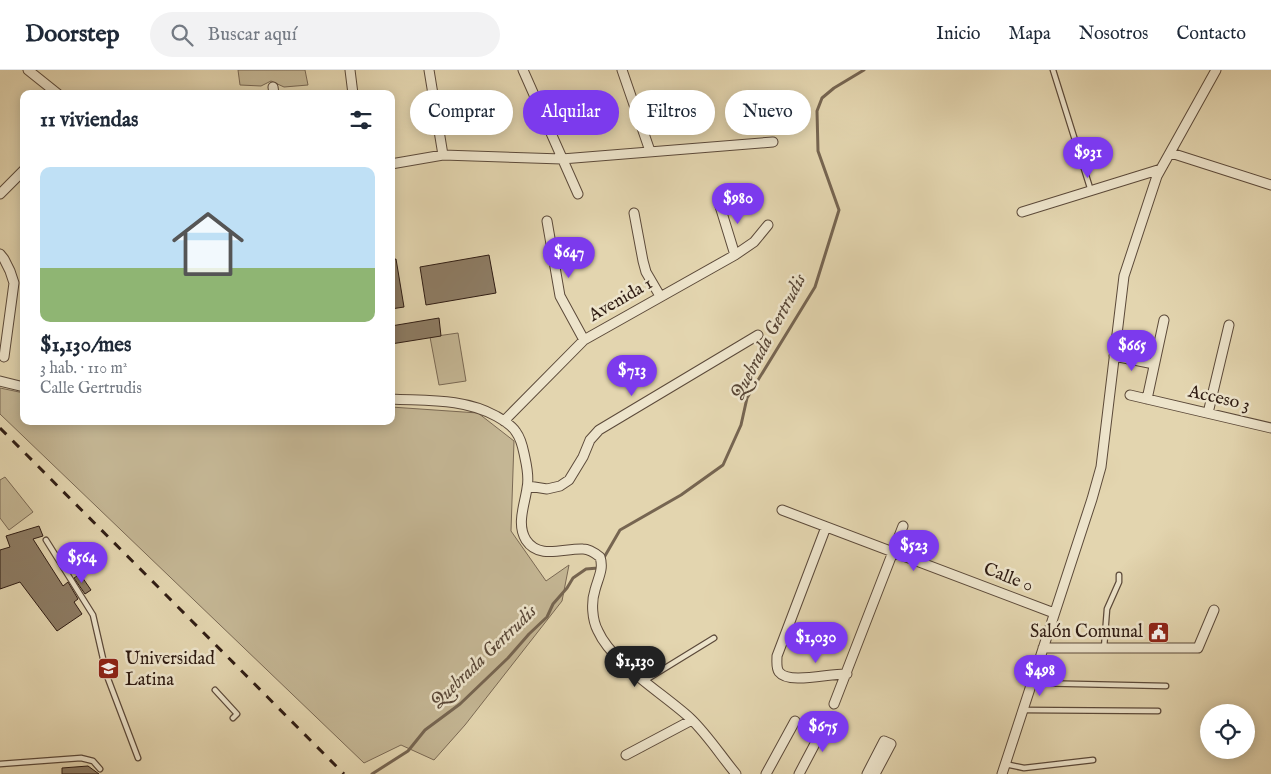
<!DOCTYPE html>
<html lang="es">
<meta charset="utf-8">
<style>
:root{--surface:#fff;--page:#f2f2f3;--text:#1f2937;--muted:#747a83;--line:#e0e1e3;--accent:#7c3aed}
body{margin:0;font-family:"IM FELL English",serif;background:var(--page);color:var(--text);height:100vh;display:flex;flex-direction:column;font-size:19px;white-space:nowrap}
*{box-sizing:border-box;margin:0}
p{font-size:16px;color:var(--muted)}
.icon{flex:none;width:28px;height:28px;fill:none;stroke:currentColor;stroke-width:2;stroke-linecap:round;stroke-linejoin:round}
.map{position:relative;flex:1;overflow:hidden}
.side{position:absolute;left:20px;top:20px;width:375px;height:335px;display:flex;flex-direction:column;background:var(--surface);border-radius:10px;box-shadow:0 2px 12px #0003}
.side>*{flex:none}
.top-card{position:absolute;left:410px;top:20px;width:475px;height:45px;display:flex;gap:10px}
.buttons{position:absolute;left:1200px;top:634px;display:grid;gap:10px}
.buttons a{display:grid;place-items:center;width:55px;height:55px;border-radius:50%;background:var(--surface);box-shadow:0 2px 12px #0003;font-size:25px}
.price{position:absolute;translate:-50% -42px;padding:0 11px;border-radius:18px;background:var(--accent);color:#fff;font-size:16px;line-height:32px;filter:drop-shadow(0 1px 2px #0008)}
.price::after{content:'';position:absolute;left:50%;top:30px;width:15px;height:11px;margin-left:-8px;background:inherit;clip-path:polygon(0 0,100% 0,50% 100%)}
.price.on{background:#222;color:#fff}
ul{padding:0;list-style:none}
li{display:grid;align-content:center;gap:10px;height:265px;padding:0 20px}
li+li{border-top:1px solid var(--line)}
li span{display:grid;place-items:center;height:155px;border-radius:10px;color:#555}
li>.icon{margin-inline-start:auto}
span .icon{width:90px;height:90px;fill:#fffc;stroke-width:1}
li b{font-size:21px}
h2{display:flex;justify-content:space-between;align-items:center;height:60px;padding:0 20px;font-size:21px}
.tag{padding:0 18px;border-radius:22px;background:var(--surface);box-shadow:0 2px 12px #0003;font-size:18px;line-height:45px}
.tag.on{background:var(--accent);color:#fff}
header{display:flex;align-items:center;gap:30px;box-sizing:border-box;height:70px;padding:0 25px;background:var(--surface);border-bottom:1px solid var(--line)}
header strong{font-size:24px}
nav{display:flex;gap:28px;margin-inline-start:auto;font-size:18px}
.search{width:350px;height:45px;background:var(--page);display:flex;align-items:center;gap:12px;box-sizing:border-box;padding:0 18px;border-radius:28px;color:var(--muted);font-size:19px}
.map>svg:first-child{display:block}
</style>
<header>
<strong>Doorstep</strong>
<div class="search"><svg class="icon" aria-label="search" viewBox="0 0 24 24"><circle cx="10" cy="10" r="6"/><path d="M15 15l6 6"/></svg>Buscar aquí</div>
<nav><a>Inicio</a><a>Mapa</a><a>Nosotros</a><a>Contacto</a></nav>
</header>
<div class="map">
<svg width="1271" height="704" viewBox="0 0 1271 704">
<rect width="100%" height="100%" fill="#e3d5af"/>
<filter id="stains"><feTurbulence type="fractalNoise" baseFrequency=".004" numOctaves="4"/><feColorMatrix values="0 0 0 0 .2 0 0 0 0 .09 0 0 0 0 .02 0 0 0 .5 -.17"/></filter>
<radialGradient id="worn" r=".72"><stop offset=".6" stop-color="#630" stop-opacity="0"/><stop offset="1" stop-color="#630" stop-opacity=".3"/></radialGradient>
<path fill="#c4b694" stroke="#7a6954" d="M238,0H305L308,15L284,17L271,11L261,16L240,15Z
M458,263L466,311L439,315L430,267Z
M0,318L24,323V351H391V337L478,343L514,371L511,461L546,511L569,495L562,531L465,655L434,690L401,675L364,693L0,344Z
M5,407L33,442L9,460L0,448V410Z"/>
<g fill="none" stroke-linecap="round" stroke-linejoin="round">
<path stroke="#766551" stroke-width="3" d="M602,491L620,460L681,425L723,395L741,355L747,328L815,217L839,140L818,81L817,41L822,28L834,18L864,0
M372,704L408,681L425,660L460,634L508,588L529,564L547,547L553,534L567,518L573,508L586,499L598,498L599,496"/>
</g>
<path fill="#8d7c64" stroke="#2f1c13" d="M489,185L496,223L426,235L420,197Z
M396,189L404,237L391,239V190Z
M439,248L441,266L391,274V256Z
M39,456L43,466L33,469L63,516L68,512L78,529L74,532L82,544L57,561L20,512L0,519V480L10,477L6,466Z
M80,504L91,520L85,524L74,508Z
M88,696L99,704H62V698Z"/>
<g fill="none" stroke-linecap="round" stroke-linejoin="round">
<defs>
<path id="lane" d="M1053,0L1091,121
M46,470L93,545L107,606L138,688
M1104,578L1107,539L1119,512V505
M644,611L714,568
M1032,613L1166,616
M215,620L237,644L233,648
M1023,640L1158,641
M0,694L81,688L93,691L100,699
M1005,694L1024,698L1093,690"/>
<path id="street" d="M28,0L58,24
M350,0L353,24
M429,0L443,85
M523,0L578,124
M622,0L650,81
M273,17L274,24
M1171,83L1271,115
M391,94L443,85L562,89L773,72
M0,124L24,100
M719,133L735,185
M1022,142L1161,99
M634,143L643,191L646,202L660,226
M547,151L560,226L584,270
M0,184L4,189L10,201L14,213L4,287
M1115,273L1157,280
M1114,286L1154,294
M0,311L24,317
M1130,325L1271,358
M391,329C427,331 463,328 496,346C503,350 512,355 516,362C522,370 523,379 525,388C527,397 529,409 527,418C525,434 516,454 526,470C539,490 564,478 583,479C589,479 595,483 600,487C604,499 598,508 595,520C591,532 592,550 598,561C612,593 664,624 690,648C707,664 721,686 736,704
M1147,329L1164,250
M1208,343L1229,255
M504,351L584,270L735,185L754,172L768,155
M528,416L547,419L560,416L569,410L583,387L590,370L599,360L758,265
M782,440L1054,543
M826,457L777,586C777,592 776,598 779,602C789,615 830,603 847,604
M1043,578H1198L1214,540
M834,634L903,456
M626,685L692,650
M766,704L795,651
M799,704L827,651
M867,704L884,671L891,674L875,704
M1002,704L1092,429L1101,397L1124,206L1157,106L1216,0"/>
</defs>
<use href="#lane" stroke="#5c4a3a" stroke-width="7"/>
<use href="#street" stroke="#5c4a3a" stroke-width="11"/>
<use href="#lane" stroke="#ede4cb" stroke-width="4.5"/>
<use href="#street" stroke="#ede4cb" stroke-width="9"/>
<path stroke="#2f1c13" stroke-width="3" stroke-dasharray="9 9" stroke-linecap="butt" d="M0,358L344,704"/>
</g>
<defs>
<symbol id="civic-square" viewBox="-11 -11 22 22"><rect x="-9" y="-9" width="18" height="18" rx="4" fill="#8f2418" stroke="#ede4cb"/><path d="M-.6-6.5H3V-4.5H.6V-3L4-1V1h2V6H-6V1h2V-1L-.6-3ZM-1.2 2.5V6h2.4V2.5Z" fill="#fff"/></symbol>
<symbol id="university-square" viewBox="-11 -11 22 22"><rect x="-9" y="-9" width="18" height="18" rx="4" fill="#8f2418" stroke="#ede4cb"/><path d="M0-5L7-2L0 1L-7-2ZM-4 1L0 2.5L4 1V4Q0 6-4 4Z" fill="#fff"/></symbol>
</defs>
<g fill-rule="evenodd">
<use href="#civic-square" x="1146" y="550" width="25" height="25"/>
<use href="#university-square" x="96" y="586" width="25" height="25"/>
</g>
<g text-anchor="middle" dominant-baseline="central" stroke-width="5" stroke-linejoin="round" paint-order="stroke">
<g font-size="18" fill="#2f1c13" stroke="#ede4cb">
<text transform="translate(621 230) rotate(-30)">Avenida 1</text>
<text transform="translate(1219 329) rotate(13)">Acceso 3</text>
<text transform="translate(1008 508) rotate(21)">Calle 0</text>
</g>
<g font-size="18" fill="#2f1c13" stroke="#ede4cb" text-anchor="end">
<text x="1143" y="562">Salón Comunal</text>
<text x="125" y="589" text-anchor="start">Universidad<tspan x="125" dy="21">Latina</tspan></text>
</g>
<g font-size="19" font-style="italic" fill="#594737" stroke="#ede4cb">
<text transform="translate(769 267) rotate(-62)">Quebrada Gertrudis</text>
<text transform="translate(484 587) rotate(-44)">Quebrada Gertrudis</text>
</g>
</g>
<rect width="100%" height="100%" filter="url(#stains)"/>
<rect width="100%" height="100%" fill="url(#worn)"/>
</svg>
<div class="buttons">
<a><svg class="icon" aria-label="locate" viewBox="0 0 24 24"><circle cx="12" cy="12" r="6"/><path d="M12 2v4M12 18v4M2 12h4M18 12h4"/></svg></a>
</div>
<b class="price" style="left:1088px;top:109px">$931</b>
<b class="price" style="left:738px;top:155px">$980</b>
<b class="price" style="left:569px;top:209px">$647</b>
<b class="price" style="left:1132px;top:302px">$665</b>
<b class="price" style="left:632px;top:327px">$713</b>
<b class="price" style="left:914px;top:502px">$523</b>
<b class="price" style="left:82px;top:514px">$564</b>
<b class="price" style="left:816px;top:594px">$1,030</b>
<b class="price on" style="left:635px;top:618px">$1,130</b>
<b class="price" style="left:1040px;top:627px">$498</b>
<b class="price" style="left:823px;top:683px">$675</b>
<div class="top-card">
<a class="tag">Comprar</a>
<a class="tag on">Alquilar</a>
<a class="tag">Filtros</a>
<a class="tag">Nuevo</a>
</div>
<section class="side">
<h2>11 viviendas<svg class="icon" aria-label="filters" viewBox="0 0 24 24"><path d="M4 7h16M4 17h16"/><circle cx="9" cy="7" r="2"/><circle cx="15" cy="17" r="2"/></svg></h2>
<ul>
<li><span style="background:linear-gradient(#bfe0f5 65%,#8fb573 0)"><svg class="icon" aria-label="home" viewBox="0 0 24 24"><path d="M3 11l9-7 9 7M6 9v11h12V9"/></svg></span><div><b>$1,130/mes</b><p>3 hab. · 110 m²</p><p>Calle Gertrudis</p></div></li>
</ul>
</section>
</div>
